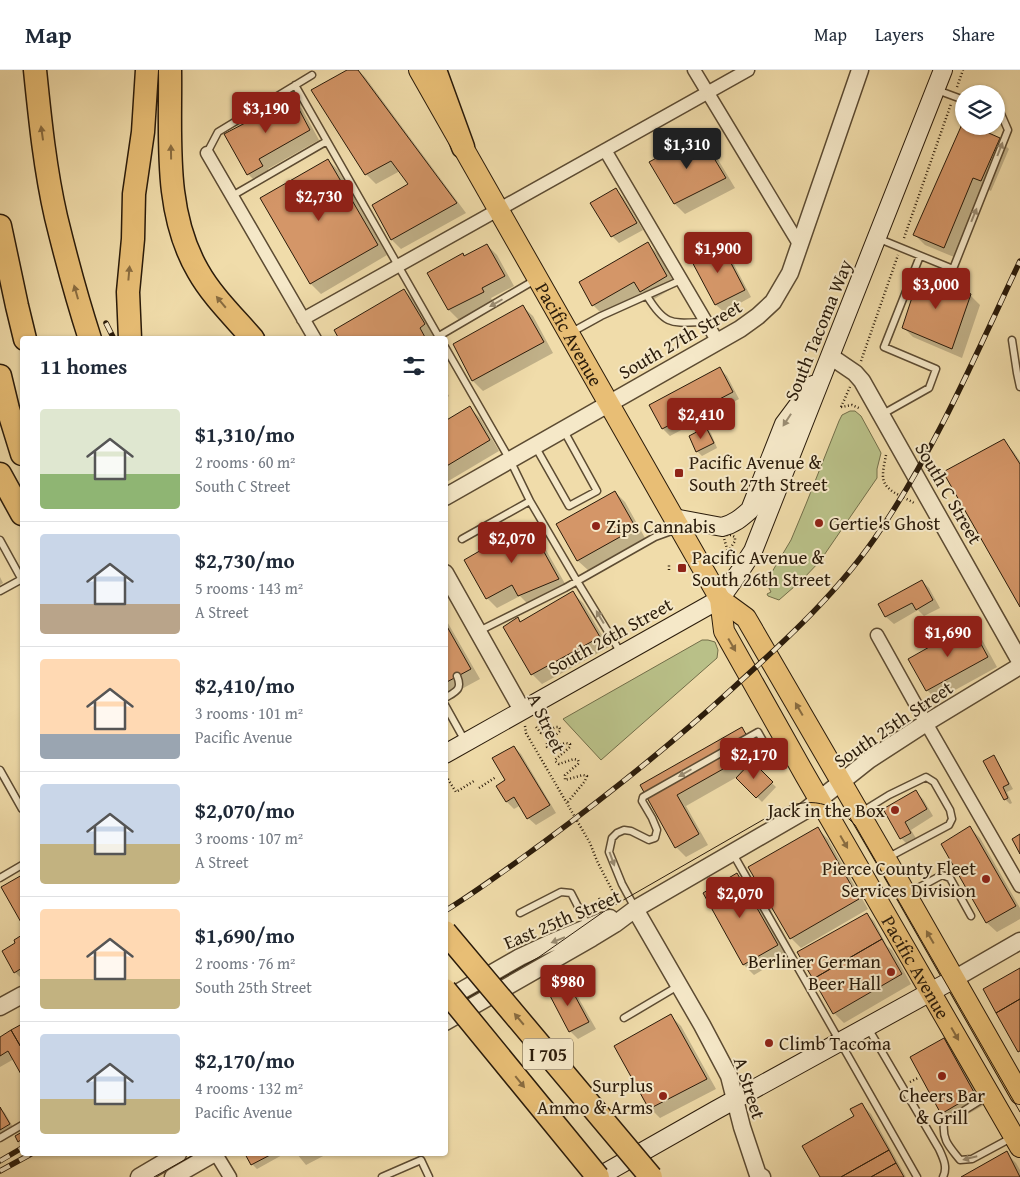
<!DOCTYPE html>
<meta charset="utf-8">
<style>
:root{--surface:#fff;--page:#f2f2f3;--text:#1f2937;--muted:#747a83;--line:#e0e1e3;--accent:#8f2418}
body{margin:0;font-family:"Gentium Book Plus",serif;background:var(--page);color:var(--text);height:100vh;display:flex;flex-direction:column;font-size:19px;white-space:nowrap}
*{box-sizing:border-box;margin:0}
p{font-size:16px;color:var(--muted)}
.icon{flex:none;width:28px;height:28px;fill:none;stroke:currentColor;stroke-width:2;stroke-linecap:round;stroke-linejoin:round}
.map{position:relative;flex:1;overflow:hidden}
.side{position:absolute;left:20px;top:266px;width:428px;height:820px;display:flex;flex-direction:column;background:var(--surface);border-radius:5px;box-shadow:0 1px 4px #0004}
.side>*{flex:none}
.fabs{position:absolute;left:955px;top:15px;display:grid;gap:10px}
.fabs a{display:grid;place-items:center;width:50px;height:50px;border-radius:50%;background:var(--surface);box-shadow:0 1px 4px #0004;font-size:25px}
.price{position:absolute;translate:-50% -42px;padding:0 11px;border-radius:5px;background:var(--accent);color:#fff;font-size:16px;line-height:32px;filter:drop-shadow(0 1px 2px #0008)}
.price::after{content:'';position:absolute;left:50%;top:30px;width:15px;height:11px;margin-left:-8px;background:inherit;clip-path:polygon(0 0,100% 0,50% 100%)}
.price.selected{background:#222;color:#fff}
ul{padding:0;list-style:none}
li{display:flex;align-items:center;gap:15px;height:125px;padding:0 20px}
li+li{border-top:1px solid var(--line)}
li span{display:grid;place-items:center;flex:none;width:140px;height:100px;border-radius:5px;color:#555}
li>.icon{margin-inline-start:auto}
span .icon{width:60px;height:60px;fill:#fffc;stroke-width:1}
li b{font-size:21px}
h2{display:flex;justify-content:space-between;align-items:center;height:60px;padding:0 20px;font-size:21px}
header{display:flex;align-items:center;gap:30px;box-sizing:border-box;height:70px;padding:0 25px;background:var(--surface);border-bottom:1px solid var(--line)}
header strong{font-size:24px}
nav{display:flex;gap:28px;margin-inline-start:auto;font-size:18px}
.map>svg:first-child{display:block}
</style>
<header>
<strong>Map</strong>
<nav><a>Map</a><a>Layers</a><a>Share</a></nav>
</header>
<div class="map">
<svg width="1020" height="1107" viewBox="0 0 1020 1107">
<rect width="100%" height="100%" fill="#f0dcaa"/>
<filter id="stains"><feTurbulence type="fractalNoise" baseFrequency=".004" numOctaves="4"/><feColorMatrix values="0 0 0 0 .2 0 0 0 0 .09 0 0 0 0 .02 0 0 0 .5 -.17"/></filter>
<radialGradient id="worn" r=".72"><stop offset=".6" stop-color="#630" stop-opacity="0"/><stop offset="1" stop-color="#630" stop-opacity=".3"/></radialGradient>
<path fill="#b9c088" stroke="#726e49" d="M850,341H855L861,346L879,379L881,383L877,399V408L820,491L803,509L779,530L768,526L767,524L771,522L766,512L791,470L806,434L839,351L842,345Z
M702,570H708L715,572L718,580L717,588L601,690L563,649Z"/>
<path fill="#0003" d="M349,0H358L365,7L466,143L401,179L392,170L410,115L400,101L376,114L366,104Z
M292,29L302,39L319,70L268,99L272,107L258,114L248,104Z
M964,56L999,69L1009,79L991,121L983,117L954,187L925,175L915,165Z
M700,66L710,76L735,118L685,144L675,134Z
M328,90L338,100L387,185L321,224L311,214L262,128Z
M616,120L623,127L643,160L619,173L612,166Z
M648,174L658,184L676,216L651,231L643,222L603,245L593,235Z
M719,174L727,181L751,227L724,242L716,235L692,189Z
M487,175L497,185L514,216L491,228L493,232L459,250L449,240L429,204Z
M404,220L414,230L434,265L429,268L430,269H341Z
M970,225L980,235L962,288L913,267L903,257Z
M523,237L533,246L553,283L483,321L473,311L454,274Z
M719,298L727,306L739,329L670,366L663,359L650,335Z
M445,319L449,326L445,329Z
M470,338L480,348L499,381L445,413V352Z
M706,358L711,363L717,378L702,386L697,381Z
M1003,371L1013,381L1020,391V535Z
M615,422L625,432L645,468L588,500L578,491Z
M527,454L537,464L568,519L529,535L520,526L497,538L487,528Z
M0,507L3,513L0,515Z
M922,511L929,518L940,538L924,546L918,540L894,554L886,547L880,535Z
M573,523L583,533L609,577L542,614L532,604L518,549L522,553Z
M445,548L480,609L445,628Z
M970,556L980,566L997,597L937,630L927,620Z
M742,659L751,669L764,692L755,697L776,717L762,732L737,707L686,736L708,775L686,787L676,777L641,715Z
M514,677L521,684L556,743L536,755L528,748L521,735L514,739L507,732V710Z
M993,687L998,692L1013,719L1007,722L1012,733L1010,734L1005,729Z
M916,722L923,729L933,746L911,760L917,770L908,775L901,768L884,740Z
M970,758L980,768L1020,838V849L997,862L987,853L943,775Z
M818,759L828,769L868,839L801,878L791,868Z
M737,805L747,815L787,885L754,905L744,895L704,823Z
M22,806V851L3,818Z
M867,844L874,851L887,876L892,880L911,914L844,953L834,943Z
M22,867V909L15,902L16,871Z
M567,913L574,920L596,959L578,969L570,961L550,922Z
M671,946L681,956L716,1019L660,1048L650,1038L616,976Z
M22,955V1004L14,989L0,997V968Z
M944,969L954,979L984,1035L952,1053L942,1043Z
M861,1034L871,1044L906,1107H821Z
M0,1038L5,1043L14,1059L2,1066L0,1064Z
M1006,1083L1016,1093L1020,1100V1107H964Z
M247,1084H284L257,1099L252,1094Z
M297,1084H327L306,1095Z"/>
<path fill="#d49668" stroke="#2a1b0a" d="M347,0H358L457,133L391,170L372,135L408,114L391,91L365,105L311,20Z
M293,28L310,60L259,89L263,96L247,105L224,64Z
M963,52H964V56H973L1000,68L981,111L973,108L944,178L913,165Z
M700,65L726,108L674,134L649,92Z
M328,89L378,175L310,214L260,128Z
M616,118L637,153L611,167L590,133Z
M648,172L667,206L640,222L634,212L592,236L579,212Z
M720,172L745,220L715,235L690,188Z
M487,174L505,206L482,218L484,222L448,240L427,203L463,183L464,186Z
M921,200L971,224L952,279L902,258Z
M404,219L425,254L420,258L426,269H339L334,260Z
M523,235L544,272L472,311L453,274Z
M720,297L733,322L662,359L649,335Z
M470,336L490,370L445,397V351Z
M706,357L714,373L696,382L689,366Z
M1004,369L1020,394V537L943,402Z
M615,421L636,458L577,491L556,454Z
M528,453L559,509L518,526L512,515L486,529L464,490Z
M922,510L933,530L916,540L912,533L885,547L878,534Z
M573,521L600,567L531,605L503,557L518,547L520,552Z
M445,553L471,599L445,613Z
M970,554L988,587L926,621L908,589Z
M742,657L755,681L677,725L699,764L675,778L640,715Z
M514,676L550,735L527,749L514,727L506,732L496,716L505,710L492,688Z
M994,685L1009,714L1003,717L1008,728L1004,730L983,691Z
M752,691L773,712L756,728L736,708Z
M916,720L927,739L905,752L911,763L900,769L883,739Z
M970,756L1016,836L986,853L941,774Z
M818,757L859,829L790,869L748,797Z
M1020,764V784L1012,769Z
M737,803L778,875L743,895L703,823Z
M22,805V854L1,817Z
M867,843L882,869L813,909L797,882Z
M22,865V898L14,903L2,881L15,873L14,870Z
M882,869L902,904L833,944L813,909Z
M1020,898V929L996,943L983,919Z
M567,911L589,952L569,962L548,922Z
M1020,929V981L1018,982L996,943Z
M671,944L707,1009L649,1039L614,976Z
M22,954V979L11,960Z
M11,960L22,979V1006L8,981L0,986V967Z
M944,968L975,1024L941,1044L910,987Z
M862,1033L889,1080L841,1107H820L802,1076L854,1046L850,1039Z
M0,1037L10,1054L0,1060Z
M22,1062V1069L18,1072L15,1066Z
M889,1080L896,1093L871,1107H841Z
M1007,1081L1020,1107H961Z
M245,1084H272L251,1095Z
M896,1093L904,1107H871Z"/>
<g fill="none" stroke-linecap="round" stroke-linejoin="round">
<defs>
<path id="service" d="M295,15L440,269
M937,20L964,30
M207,83L218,62L312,5
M232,126L327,71
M877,168L953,199L1008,60L1001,44L996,42
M647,226C666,257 672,253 706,252
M572,262L601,246L681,210
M439,266L535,210
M1012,270L1017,303L1020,317
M445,277L510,390L530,431L577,511L621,583
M881,345L929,318L936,299L884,277L920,186
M535,376L569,436L597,421L564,361
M462,469L530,431
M0,470L22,510
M0,521L22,509
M479,561L565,518L655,467L677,459
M445,628C455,622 463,620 457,606
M445,635L465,671
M0,700L22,739
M863,741L889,725L926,707L934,712L950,740L952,749L949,755L887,788
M732,782L917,1107
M0,808L22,795
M907,824L942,805L950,808L971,846
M635,838L622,814L609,782L612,768L617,763L624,760L631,761L649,770L655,768L657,760L652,748L642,731L643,727L758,662L774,690
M520,843L561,822L571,823L588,856
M624,948L678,916
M868,958L939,1079C943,1088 948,1097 943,1107
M989,1025L944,1053C942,1071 950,1077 960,1090L972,1089L1013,1067
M0,1068L22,1055
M382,1107L421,1090L429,1107"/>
<path id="minor" d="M694,0L799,174
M605,80L718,272
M207,83L315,269
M303,249L748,0
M877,565L926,653L1020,816
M216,1084L230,1107"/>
<path id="tertiary" d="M830,286L855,303L862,311L1020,591
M445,427L740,259L758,246L773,232L790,203L860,0
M445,503L522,640
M635,839L702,955L729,1006L742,1057L758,1105L762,1107
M954,909L1020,871
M445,930L520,887L548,874L610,848
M0,937L22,925
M445,952L592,868L615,854L635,839L806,740L869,690L926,653L1020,596
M139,1107L178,1084
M173,1107L213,1084"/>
<path id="secondary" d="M674,448L722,457C734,454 741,448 750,440L784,354L813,315
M445,684L720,529L740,501L753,481L943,0
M598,1107L716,1040L954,909"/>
<g id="primary">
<path id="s1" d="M419,0L720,529L724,561L805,705L1020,1077"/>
<path d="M720,529L746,548L886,789L1020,1024"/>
</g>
<path id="motorway" d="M35,0C40,49 45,99 56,147C66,188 77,229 90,269
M170,0C171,67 163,141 198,201C212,226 234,247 253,269
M435,0L463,77
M0,156L17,236L25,269
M130,269L128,222L133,169L134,124L143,62L147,0
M0,306L8,339L22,384
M0,404L22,444"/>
</defs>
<use href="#service" stroke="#5c4b32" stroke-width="9"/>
<use href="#minor" stroke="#5c4b32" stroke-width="15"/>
<use href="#tertiary" stroke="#5c4b32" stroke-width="19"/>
<use href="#secondary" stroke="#2a1b0a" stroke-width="20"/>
<use href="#primary" stroke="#2a1b0a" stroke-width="22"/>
<use href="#motorway" stroke="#2a1b0a" stroke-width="25"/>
<path stroke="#2a1b0a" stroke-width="2.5" stroke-dasharray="1 2.5" stroke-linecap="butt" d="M957,17L963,0
M904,168L951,34
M861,291L898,185
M841,337L850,317
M841,337L852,335L861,339
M886,385C885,391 883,398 883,405C882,421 903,426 914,433
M723,465H731L735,467V471L728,482Z
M669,500V494
M525,656L526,663L590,773L597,791L612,820
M536,657L541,663L556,657H559L560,659V661L547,673V677L548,678L566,673L570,674V677L556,689L555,691L559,694L574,689L578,690L579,692L578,694L565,705V710L583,705L587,706L585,711L567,733
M446,706L456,722L474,711
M479,718L496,707
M599,828L602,834
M910,1012L918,1008"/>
<use href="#service" stroke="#f5e8c8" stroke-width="6"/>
<use href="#minor" stroke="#f5e8c8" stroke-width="12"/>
<use href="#tertiary" stroke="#f5e8c8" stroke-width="16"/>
<use href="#secondary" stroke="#f5e8c8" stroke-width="18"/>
<use href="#primary" stroke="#e8be75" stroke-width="20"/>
<use href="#motorway" stroke="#e8be75" stroke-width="22"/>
<path stroke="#2a1b0a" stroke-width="1" d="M445,941L539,887L606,840L780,740C809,726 834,732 855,755L1020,1042
M154,1107L195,1084"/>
<defs>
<path id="rail" d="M106,253L114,269
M445,841C479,820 511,796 544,772C609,724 673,673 733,618C786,570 841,520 881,459C937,376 977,282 1020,191
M0,1091L22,1078
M0,1101L31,1084"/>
</defs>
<use href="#rail" stroke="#2a1b0a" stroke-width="5.5"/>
<use href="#rail" stroke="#f5e8c8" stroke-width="4" stroke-dasharray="11" stroke-linecap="butt"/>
<defs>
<path id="motorway-bridge" d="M445,862L651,1107
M445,920L598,1107"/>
</defs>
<use href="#motorway-bridge" stroke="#2a1b0a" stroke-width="25" stroke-linecap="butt"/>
<use href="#motorway-bridge" stroke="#e8be75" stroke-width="22"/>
</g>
<defs><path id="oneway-solid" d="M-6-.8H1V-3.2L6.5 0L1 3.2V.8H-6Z" transform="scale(1.25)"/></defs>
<g fill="#896c40">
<use href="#oneway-solid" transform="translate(42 63) rotate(-98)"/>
<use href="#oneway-solid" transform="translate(171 82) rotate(-91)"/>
<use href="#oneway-solid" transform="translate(129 203) rotate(-85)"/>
<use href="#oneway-solid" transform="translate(76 222) rotate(-106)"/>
<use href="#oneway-solid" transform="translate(221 232) rotate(-130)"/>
<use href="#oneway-solid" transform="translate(732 575) rotate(60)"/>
<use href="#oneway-solid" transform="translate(799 639) rotate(-120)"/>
<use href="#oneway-solid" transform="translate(844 772) rotate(60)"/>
<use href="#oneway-solid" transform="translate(930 867) rotate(-120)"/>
<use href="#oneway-solid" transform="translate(519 949) rotate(-130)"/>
<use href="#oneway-solid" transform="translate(955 964) rotate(60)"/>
<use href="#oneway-solid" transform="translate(520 1012) rotate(51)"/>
</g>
<g fill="#9a8c72">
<use href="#oneway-solid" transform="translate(1000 79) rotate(-69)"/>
<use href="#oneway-solid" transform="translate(974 145) rotate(-68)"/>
<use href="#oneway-solid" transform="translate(496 233) rotate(150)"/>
<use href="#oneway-solid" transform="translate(787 350) rotate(123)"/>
<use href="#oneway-solid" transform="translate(600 547) rotate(-121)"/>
<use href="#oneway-solid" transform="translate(685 703) rotate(150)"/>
<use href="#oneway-solid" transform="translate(612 789) rotate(70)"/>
<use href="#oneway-solid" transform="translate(558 870) rotate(158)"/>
<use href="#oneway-solid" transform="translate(970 1088) rotate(166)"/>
</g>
<g fill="#8f2418" stroke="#f5e8c8" stroke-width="2">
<rect x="674" y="398" width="10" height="10" rx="2.5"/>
<circle cx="819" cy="453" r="5"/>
<circle cx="596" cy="456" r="5"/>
<rect x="677" y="493" width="10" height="10" rx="2.5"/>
<circle cx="895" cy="740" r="5"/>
<circle cx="986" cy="809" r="5"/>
<circle cx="891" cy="902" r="5"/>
<circle cx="769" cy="973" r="5"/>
<circle cx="942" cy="1006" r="5"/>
<circle cx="663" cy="1026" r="5"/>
</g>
<g text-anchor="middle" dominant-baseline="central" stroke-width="4" stroke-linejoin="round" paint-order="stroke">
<rect fill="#f5e8c8" stroke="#675843" stroke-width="1" x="523" y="968.5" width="50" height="31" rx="4"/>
<g font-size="18" font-weight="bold" fill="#2a1b0a">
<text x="548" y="984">I 705</text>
</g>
<g font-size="19" fill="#2a1b0a" stroke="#f5e8c8">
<text transform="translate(818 260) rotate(-68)">South Tacoma Way</text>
<text stroke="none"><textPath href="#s1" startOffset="304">Pacific Avenue</textPath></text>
<text transform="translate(680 269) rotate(-30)">South 27th Street</text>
<text transform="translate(949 423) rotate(60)">South C Street</text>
<text transform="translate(610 566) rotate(-29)">South 26th Street</text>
<text transform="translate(547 653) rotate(65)">A Street</text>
<text transform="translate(893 654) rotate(-34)">South 25th Street</text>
<text transform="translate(562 849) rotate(-23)">East 25th Street</text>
<text stroke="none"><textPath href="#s1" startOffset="1028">Pacific Avenue</textPath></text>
<text transform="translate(750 1018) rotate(72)">A Street</text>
</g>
<g font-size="19" fill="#2a1b0a" stroke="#f5e8c8" text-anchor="start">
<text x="689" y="392">Pacific Avenue &amp;<tspan x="689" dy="22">South 27th Street</tspan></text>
<text x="829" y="453">Gertie's Ghost</text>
<text x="606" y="456">Zips Cannabis</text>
<text x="692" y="487">Pacific Avenue &amp;<tspan x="692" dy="22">South 26th Street</tspan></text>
<text x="885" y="740" text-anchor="end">Jack in the Box</text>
<text x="976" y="798" text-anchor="end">Pierce County Fleet<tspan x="976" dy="22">Services Division</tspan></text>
<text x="881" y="891" text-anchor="end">Berliner German<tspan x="881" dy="22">Beer Hall</tspan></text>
<text x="779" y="973">Climb Tacoma</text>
<text x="653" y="1015" text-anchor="end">Surplus<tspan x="653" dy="22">Ammo &amp; Arms</tspan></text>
<text x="942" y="1025" text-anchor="middle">Cheers Bar<tspan x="942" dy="22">&amp; Grill</tspan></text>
</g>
</g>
<rect width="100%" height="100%" filter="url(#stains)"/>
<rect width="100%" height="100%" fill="url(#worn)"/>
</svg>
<div class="fabs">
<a><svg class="icon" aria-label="layers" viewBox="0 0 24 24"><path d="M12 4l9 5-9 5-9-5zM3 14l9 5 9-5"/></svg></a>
</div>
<b class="price" style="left:266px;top:64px">$3,190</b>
<b class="price selected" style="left:687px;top:100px">$1,310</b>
<b class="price" style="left:319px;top:152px">$2,730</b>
<b class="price" style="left:718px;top:204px">$1,900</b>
<b class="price" style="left:936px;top:240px">$3,000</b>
<b class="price" style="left:701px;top:370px">$2,410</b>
<b class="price" style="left:512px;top:494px">$2,070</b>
<b class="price" style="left:948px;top:588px">$1,690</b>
<b class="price" style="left:754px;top:710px">$2,170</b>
<b class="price" style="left:740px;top:849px">$2,070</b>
<b class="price" style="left:568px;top:937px">$980</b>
<section class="side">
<h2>11 homes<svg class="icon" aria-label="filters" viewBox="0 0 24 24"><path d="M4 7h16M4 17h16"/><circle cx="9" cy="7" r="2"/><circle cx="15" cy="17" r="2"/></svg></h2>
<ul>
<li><span style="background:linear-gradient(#dfe7d0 65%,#8fb573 0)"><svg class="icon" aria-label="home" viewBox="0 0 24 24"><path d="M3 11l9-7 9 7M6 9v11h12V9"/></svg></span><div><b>$1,310/mo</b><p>2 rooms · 60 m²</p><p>South C Street</p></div></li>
<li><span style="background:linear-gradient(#c9d6e8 70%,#b9a48a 0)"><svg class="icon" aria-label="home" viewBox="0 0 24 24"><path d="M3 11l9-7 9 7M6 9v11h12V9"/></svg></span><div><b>$2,730/mo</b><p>5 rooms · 143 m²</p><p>A Street</p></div></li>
<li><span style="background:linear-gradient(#ffd9b3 75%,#9aa5b1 0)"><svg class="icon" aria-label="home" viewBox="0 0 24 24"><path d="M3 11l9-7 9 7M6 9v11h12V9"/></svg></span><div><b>$2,410/mo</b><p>3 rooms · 101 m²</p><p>Pacific Avenue</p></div></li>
<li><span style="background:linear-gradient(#c9d6e8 60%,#c2b280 0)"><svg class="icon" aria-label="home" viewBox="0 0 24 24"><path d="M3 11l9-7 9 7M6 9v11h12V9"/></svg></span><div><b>$2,070/mo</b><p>3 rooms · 107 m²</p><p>A Street</p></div></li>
<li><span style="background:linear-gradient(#ffd9b3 70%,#c2b280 0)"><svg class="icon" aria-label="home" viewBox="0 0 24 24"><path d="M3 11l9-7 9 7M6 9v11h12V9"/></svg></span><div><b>$1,690/mo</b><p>2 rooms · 76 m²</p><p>South 25th Street</p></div></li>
<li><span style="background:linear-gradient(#c9d6e8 65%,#c2b280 0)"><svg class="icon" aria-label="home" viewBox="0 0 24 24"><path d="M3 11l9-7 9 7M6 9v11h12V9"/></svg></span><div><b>$2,170/mo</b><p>4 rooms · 132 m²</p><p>Pacific Avenue</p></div></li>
</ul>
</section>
</div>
